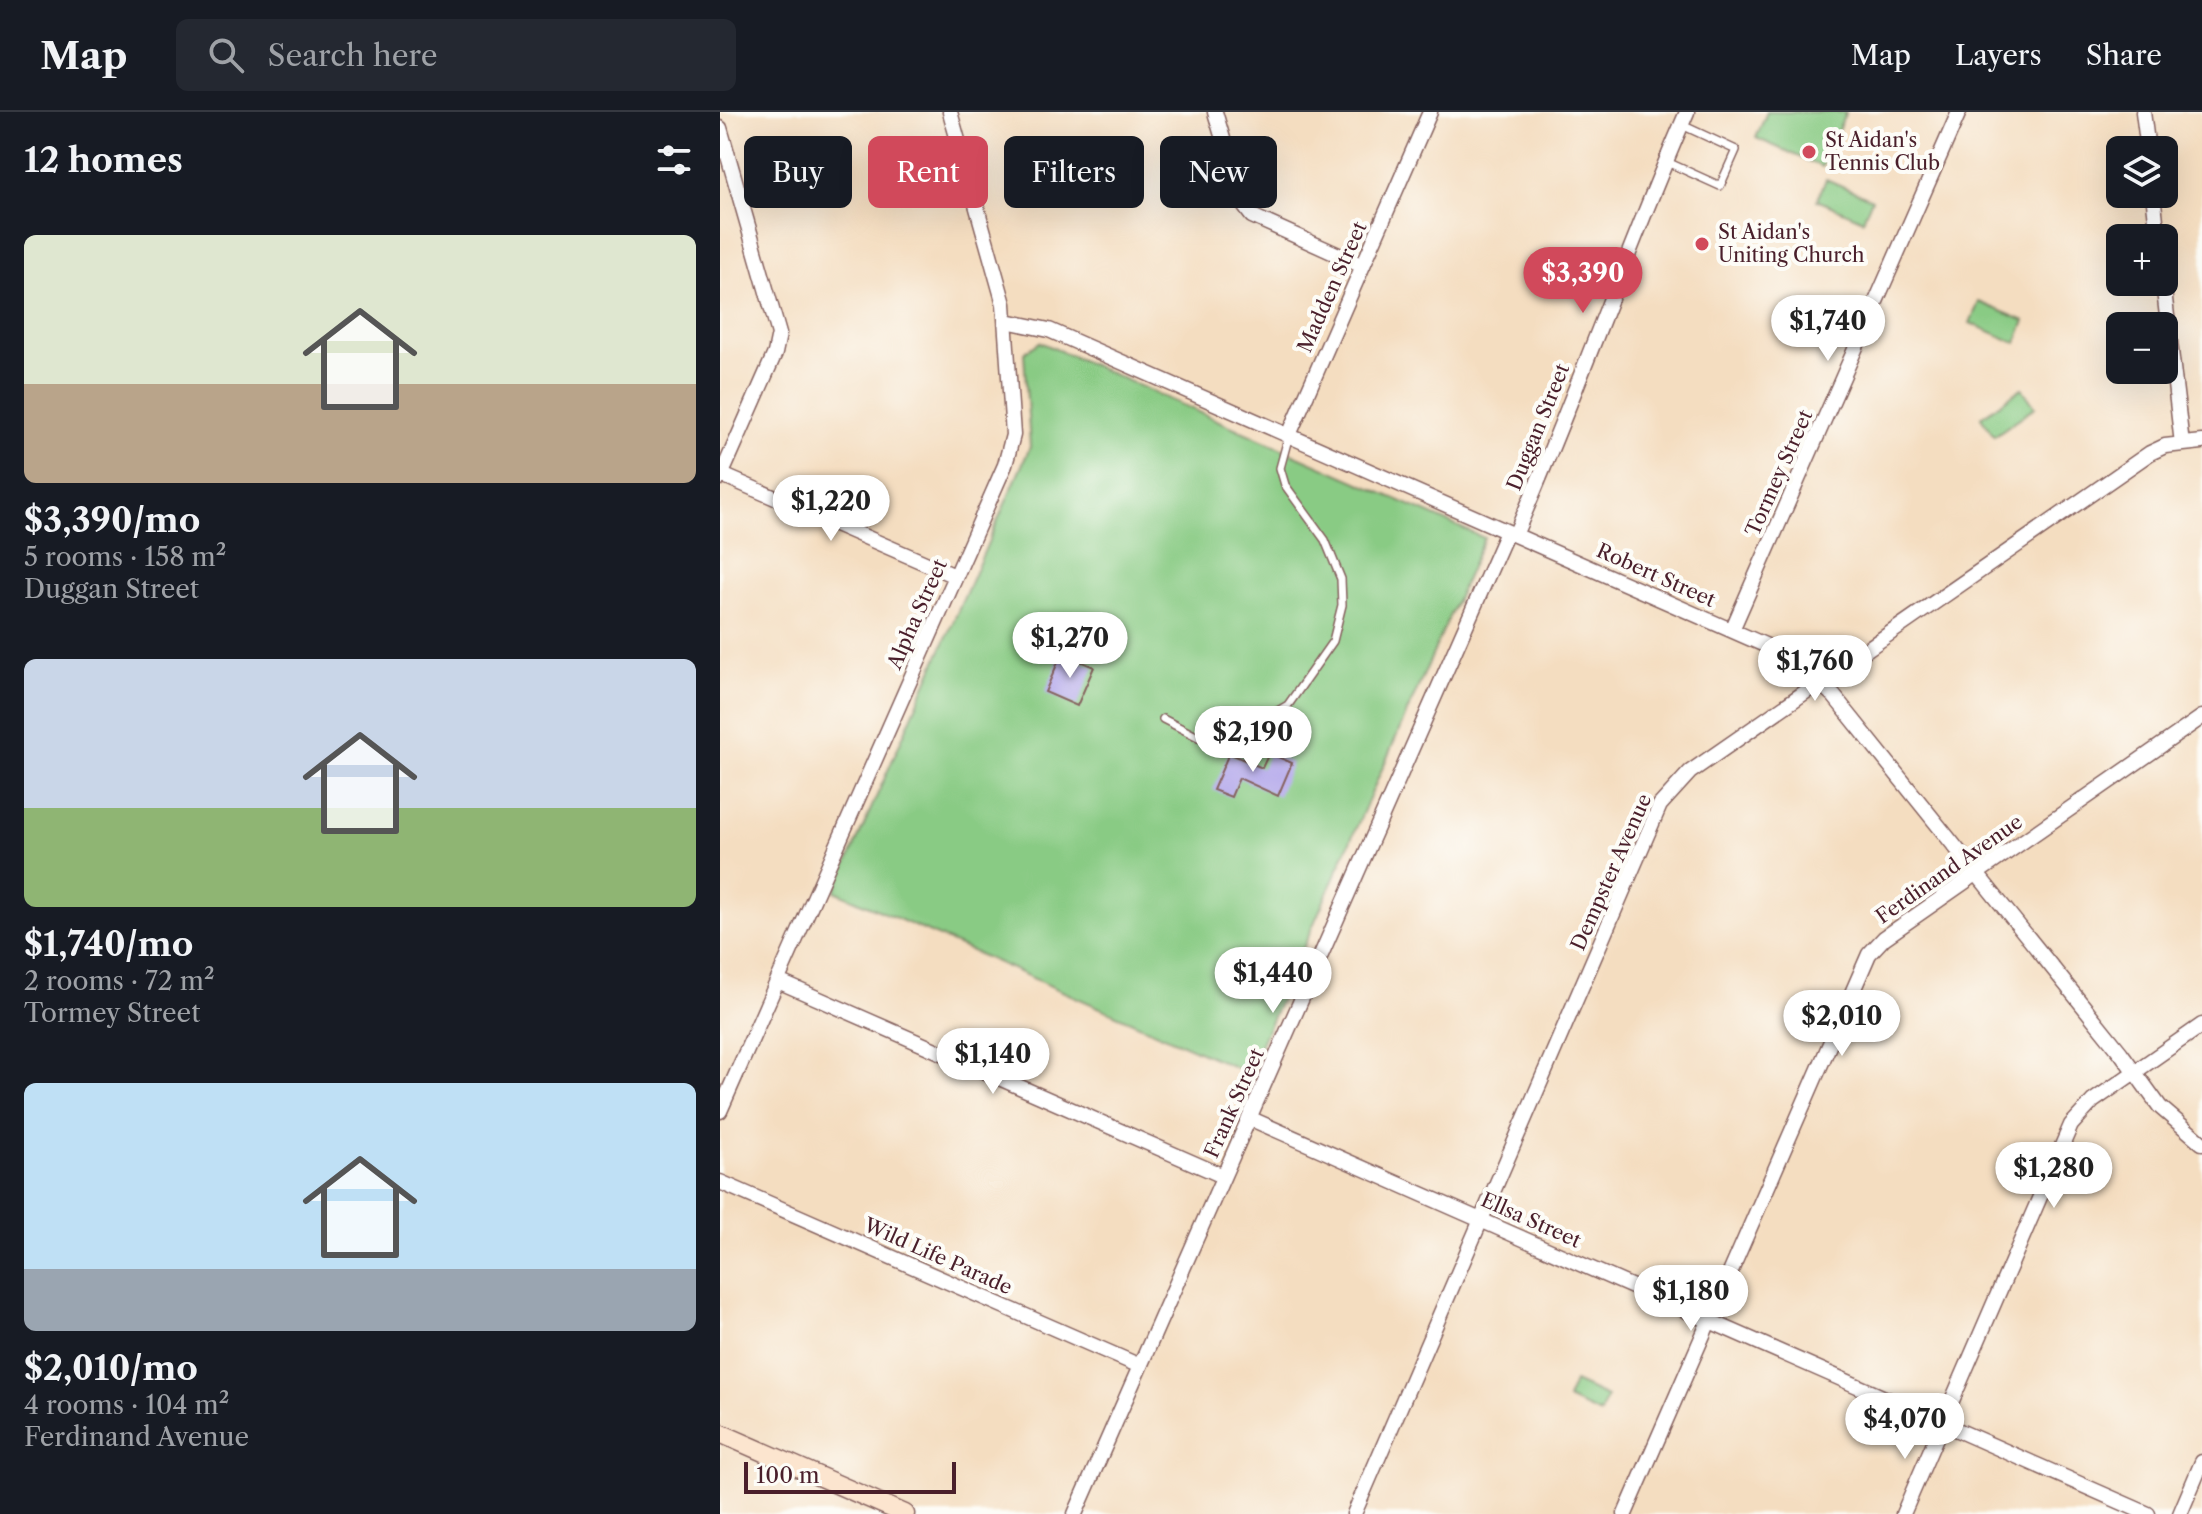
<!DOCTYPE html>
<meta charset="utf-8">
<style>
:root{--surface:#171b24;--page:#242831;--text:#f1f3f6;--muted:#9ea1a6;--line:#363941;--accent:#d1495b}
body{margin:0;font-family:"Libre Caslon Text",serif;background:var(--page);color:var(--text);height:100vh;display:flex;flex-direction:column;font-size:30px;white-space:nowrap}
*{box-sizing:border-box;margin:0}
p{font-size:26px;color:var(--muted)}
.icon{flex:none;width:44px;height:44px;fill:none;stroke:currentColor;stroke-width:2;stroke-linecap:round;stroke-linejoin:round}
.map{position:relative;flex:1;overflow:hidden}
.side{display:flex;flex-direction:column;background:var(--surface);width:720px}
.side>*{flex:none}
.top-card{position:absolute;left:24px;top:24px;width:760px;height:72px;display:flex;gap:16px}
.controls{position:absolute;left:1386px;top:24px;display:grid;gap:16px}
.controls a{display:grid;place-items:center;width:72px;height:72px;border-radius:12px;background:var(--surface);box-shadow:0 8px 32px #0002;font-size:40px}
.scale{position:absolute;left:24px;bottom:20px;width:212px;box-sizing:border-box;padding-left:8px;border:4px solid #4a1f2b;border-top:0;font-size:22px;line-height:28px;white-space:nowrap;color:#4a1f2b;-webkit-text-stroke:6px #fdfcf7;paint-order:stroke}
.price{position:absolute;translate:-50% -68px;padding:0 18px;border-radius:28px;background:#fff;color:#222;font-size:26px;line-height:52px;filter:drop-shadow(0 2px 4px #0008)}
.price::after{content:'';position:absolute;left:50%;top:48px;width:24px;height:18px;margin-left:-12px;background:inherit;clip-path:polygon(0 0,100% 0,50% 100%)}
.price.selected{background:var(--accent);color:#fff}
ul{padding:0;list-style:none}
li{display:grid;align-content:center;gap:16px;height:424px;padding:0 24px}
li span{display:grid;place-items:center;height:248px;border-radius:12px;color:#555}
li>.icon{margin-inline-start:auto}
span .icon{width:144px;height:144px;fill:#fffc;stroke-width:1}
li b{font-size:34px}
h2{display:flex;justify-content:space-between;align-items:center;height:96px;padding:0 24px;font-size:34px}
.pill{padding:0 28px;border-radius:12px;background:var(--surface);box-shadow:0 8px 32px #0002;font-size:28px;line-height:72px}
.pill.selected{background:var(--accent);color:#fff}
header{display:flex;align-items:center;gap:48px;box-sizing:border-box;height:112px;padding:0 40px;background:var(--surface);border-bottom:2px solid var(--line)}
header strong{font-size:38px}
nav{display:flex;gap:44px;margin-inline-start:auto;font-size:28px}
.search{width:560px;height:72px;background:var(--page);display:flex;align-items:center;gap:20px;box-sizing:border-box;padding:0 28px;border-radius:12px;color:var(--muted);font-size:30px}
main{display:flex;flex:1;min-height:0}
.map>svg:first-child{display:block}
</style>
<header>
<strong>Map</strong>
<div class="search"><svg class="icon" aria-label="search" viewBox="0 0 24 24"><circle cx="10" cy="10" r="6"/><path d="M15 15l6 6"/></svg>Search here</div>
<nav><a>Map</a><a>Layers</a><a>Share</a></nav>
</header>
<main>
<section class="side">
<h2>12 homes<svg class="icon" aria-label="filters" viewBox="0 0 24 24"><path d="M4 7h16M4 17h16"/><circle cx="9" cy="7" r="2"/><circle cx="15" cy="17" r="2"/></svg></h2>
<ul>
<li><span style="background:linear-gradient(#dfe7d0 60%,#b9a48a 0)"><svg class="icon" aria-label="home" viewBox="0 0 24 24"><path d="M3 11l9-7 9 7M6 9v11h12V9"/></svg></span><div><b>$3,390/mo</b><p>5 rooms · 158 m²</p><p>Duggan Street</p></div></li>
<li><span style="background:linear-gradient(#c9d6e8 60%,#8fb573 0)"><svg class="icon" aria-label="home" viewBox="0 0 24 24"><path d="M3 11l9-7 9 7M6 9v11h12V9"/></svg></span><div><b>$1,740/mo</b><p>2 rooms · 72 m²</p><p>Tormey Street</p></div></li>
<li><span style="background:linear-gradient(#bfe0f5 75%,#9aa5b1 0)"><svg class="icon" aria-label="home" viewBox="0 0 24 24"><path d="M3 11l9-7 9 7M6 9v11h12V9"/></svg></span><div><b>$2,010/mo</b><p>4 rooms · 104 m²</p><p>Ferdinand Avenue</p></div></li>
</ul>
</section>
<div class="map">
<svg width="1482" height="1402" viewBox="0 0 1482 1402">
<rect width="100%" height="100%" fill="#fdfcf7"/>
<filter id="ink" filterUnits="userSpaceOnUse"><feTurbulence type="fractalNoise" baseFrequency=".0125" numOctaves="2"/><feDisplacementMap in="SourceGraphic" scale="16" xChannelSelector="R" yChannelSelector="G"/><feConvolveMatrix kernelMatrix="1 2 1 2 8 2 1 2 1" color-interpolation-filters="sRGB"/></filter>
<filter id="wash" filterUnits="userSpaceOnUse"><feTurbulence type="fractalNoise" baseFrequency=".006" numOctaves="4" result="noise"/><feDisplacementMap in="SourceGraphic" scale="32" xChannelSelector="R" yChannelSelector="G"/><feGaussianBlur stdDeviation="1.8" result="paint"/><feColorMatrix in="noise" values="0 0 0 0 0 0 0 0 0 0 0 0 0 0 0 0 0 1.4 0 .05"/><feComposite in="paint" operator="in"/></filter>
<g filter="url(#wash)">
<rect width="100%" height="100%" fill="#f4ddc0"/>
<path fill="#89cb84" stroke="#6a7558" stroke-width="2" d="M1047,0H1126L1102,55L1036,26Z
M1106,67L1152,87L1143,108L1097,88Z
M1259,190L1305,209L1296,231L1250,211Z
M320,230L764,426L528,961L115,779L310,335L304,241Z
M1302,276L1315,295L1274,324L1261,305Z
M854,1270L887,1285L880,1302L847,1287Z"/>
<g id="blocks">
<path fill="#aea2ea" d="M342,541L374,555L357,594L325,580Z
M509,641L542,656L549,641L572,651L558,684L519,666L511,685L493,678Z"/>
</g>
</g>
<g filter="url(#ink)">
<use href="#blocks" fill-opacity="0" stroke="#86625f" stroke-width="2"/>
<g fill="none" stroke-linecap="round" stroke-linejoin="round">
<defs>
<path id="service" d="M947,50L1000,74L1016,38L962,13
M443,607L482,627L500,626L539,610L568,593L613,529L622,493L621,467L605,428L565,373L560,356L569,323"/>
<path id="minor" d="M495,0L522,91L532,104L643,154
M1423,0L1428,38
M0,16L59,222L55,241L0,366
M1433,82L1438,126
M1443,170L1462,332
M286,209L329,218L1072,545L1114,584L1401,941L1440,995L1482,1031
M569,323L710,0
M0,362L235,464
M795,423C857,283 906,139 967,0
M1012,518L1239,0
M58,869L503,1064
M0,999L285,353L293,323L284,192L230,0
M529,1006L1428,1402
M0,1070L420,1254
M355,1402L787,420
M634,1402L940,693L970,660L1430,341L1445,334L1482,330
M905,1402L1149,842L1164,826L1482,605
M1183,1402L1351,1013L1373,989L1482,913
M1460,1402L1482,1350"/>
<path id="secondary" d="M0,1321L185,1402"/>
</defs>
<use href="#service" stroke="#86625f" stroke-width="10"/>
<use href="#minor" stroke="#86625f" stroke-width="17"/>
<use href="#secondary" stroke="#86625f" stroke-width="21"/>
<use href="#service" stroke="#fff" stroke-width="7"/>
<use href="#minor" stroke="#fff" stroke-width="14"/>
<use href="#secondary" stroke="#fce5cf" stroke-width="18"/>
</g>
</g>
<g fill="#d1495b" stroke="#fdfcf7" stroke-width="3">
<circle cx="1089" cy="40" r="8"/>
<circle cx="982" cy="132" r="8"/>
</g>
<g text-anchor="middle" dominant-baseline="central" stroke-width="8" stroke-linejoin="round" paint-order="stroke">
<g font-size="20" fill="#4a1f2b" stroke="#fdfcf7" text-anchor="start">
<text x="1105" y="28">St Aidan's<tspan x="1105" dy="23">Tennis Club</tspan></text>
<text x="998" y="120">St Aidan's<tspan x="998" dy="23">Uniting Church</tspan></text>
</g>
<g font-size="20" fill="#4a1f2b" stroke="#fdfcf7">
<text transform="translate(612 175) rotate(-66)">Madden Street</text>
<text transform="translate(818 315) rotate(-68)">Duggan Street</text>
<text transform="translate(1059 361) rotate(-66)">Tormey Street</text>
<text transform="translate(936 463) rotate(24)">Robert Street</text>
<text transform="translate(197 502) rotate(-66)">Alpha Street</text>
<text transform="translate(1229 757) rotate(-35)">Ferdinand Avenue</text>
<text transform="translate(891 760) rotate(-66)">Dempster Avenue</text>
<text transform="translate(514 991) rotate(-66)">Frank Street</text>
<text transform="translate(811 1108) rotate(24)">Ellsa Street</text>
<text transform="translate(218 1144) rotate(24)">Wild Life Parade</text>
</g>
</g>
</svg>
<div class="controls">
<a><svg class="icon" aria-label="layers" viewBox="0 0 24 24"><path d="M12 4l9 5-9 5-9-5zM3 14l9 5 9-5"/></svg></a>
<a>+</a>
<a>−</a>
</div>
<div class="scale">100 m</div>
<b class="price selected" style="left:863px;top:203px">$3,390</b>
<b class="price" style="left:1108px;top:251px">$1,740</b>
<b class="price" style="left:111px;top:431px">$1,220</b>
<b class="price" style="left:350px;top:568px">$1,270</b>
<b class="price" style="left:1095px;top:591px">$1,760</b>
<b class="price" style="left:533px;top:662px">$2,190</b>
<b class="price" style="left:553px;top:903px">$1,440</b>
<b class="price" style="left:1122px;top:946px">$2,010</b>
<b class="price" style="left:273px;top:984px">$1,140</b>
<b class="price" style="left:1334px;top:1098px">$1,280</b>
<b class="price" style="left:971px;top:1221px">$1,180</b>
<b class="price" style="left:1185px;top:1349px">$4,070</b>
<div class="top-card">
<a class="pill">Buy</a>
<a class="pill selected">Rent</a>
<a class="pill">Filters</a>
<a class="pill">New</a>
</div>
</div>
</main>
